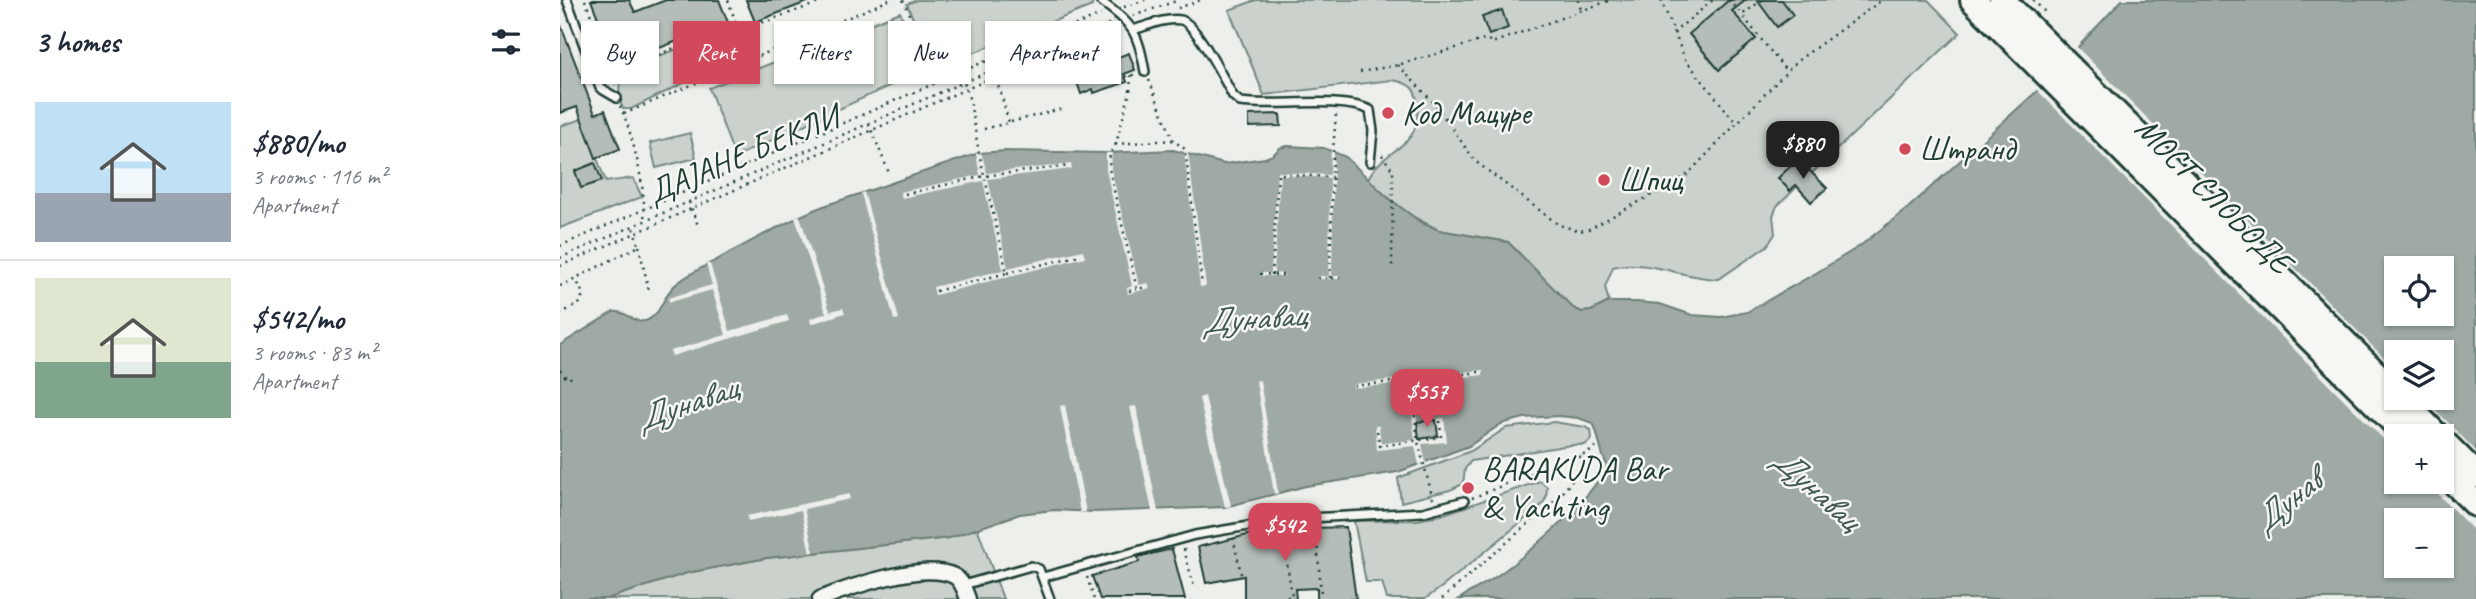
<!DOCTYPE html>
<meta charset="utf-8">
<style>
:root{--surface:#fff;--page:#f6f6f7;--text:#1f2937;--muted:#747a83;--line:#e0e1e3;--accent:#d1495b}
body{margin:0;font-family:Caveat,sans-serif;background:var(--page);color:var(--text);height:100vh;display:flex;flex-direction:column;font-size:26px;white-space:nowrap}
*{box-sizing:border-box;margin:0}
p{font-size:23px;color:var(--muted)}
.icon{flex:none;width:38px;height:38px;fill:none;stroke:currentColor;stroke-width:2;stroke-linecap:round;stroke-linejoin:round}
.map{position:relative;flex:1;overflow:hidden}
.side{display:flex;flex-direction:column;background:var(--surface);width:560px}
.side>*{flex:none}
.hud{position:absolute;left:21px;top:21px;width:665px;height:63px;display:flex;gap:14px}
.controls{position:absolute;left:1824px;top:256px;display:grid;gap:14px}
.controls a{display:grid;place-items:center;width:70px;height:70px;border-radius:0px;background:var(--surface);box-shadow:0 2px 5px #0004;font-size:35px}
.price{position:absolute;translate:-50% -60px;padding:0 16px;border-radius:14px;background:var(--accent);color:#fff;font-size:23px;line-height:46px;filter:drop-shadow(0 2px 4px #0008)}
.price::after{content:'';position:absolute;left:50%;top:42px;width:21px;height:16px;margin-left:-10px;background:inherit;clip-path:polygon(0 0,100% 0,50% 100%)}
.price.active{background:#222;color:#fff}
ul{padding:0;list-style:none}
li{display:flex;align-items:center;gap:21px;height:175px;padding:0 35px}
li+li{border-top:2px solid var(--line)}
li span{display:grid;place-items:center;flex:none;width:196px;height:140px;border-radius:0px;color:#555}
li>.icon{margin-inline-start:auto}
span .icon{width:84px;height:84px;fill:#fffc;stroke-width:1}
li b{font-size:30px}
h2{display:flex;justify-content:space-between;align-items:center;height:84px;padding:0 35px;font-size:30px}
.tag{padding:0 24px;border-radius:0px;background:var(--surface);box-shadow:0 2px 5px #0004;font-size:24px;line-height:63px}
.tag.active{background:var(--accent);color:#fff}
main{display:flex;flex:1;min-height:0}
.map>svg:first-child{display:block}
</style>
<main>
<section class="side">
<h2>3 homes<svg class="icon" aria-label="filters" viewBox="0 0 24 24"><path d="M4 7h16M4 17h16"/><circle cx="9" cy="7" r="2"/><circle cx="15" cy="17" r="2"/></svg></h2>
<ul>
<li><span style="background:linear-gradient(#bfe0f5 65%,#9aa5b1 0)"><svg class="icon" aria-label="home" viewBox="0 0 24 24"><path d="M3 11l9-7 9 7M6 9v11h12V9"/></svg></span><div><b>$880/mo</b><p>3 rooms · 116 m²</p><p>Apartment</p></div></li>
<li><span style="background:linear-gradient(#dfe7d0 60%,#7fa58c 0)"><svg class="icon" aria-label="home" viewBox="0 0 24 24"><path d="M3 11l9-7 9 7M6 9v11h12V9"/></svg></span><div><b>$542/mo</b><p>3 rooms · 83 m²</p><p>Apartment</p></div></li>
</ul>
</section>
<div class="map">
<svg width="1916" height="599" viewBox="0 0 1916 599">
<rect width="100%" height="100%" fill="#edefea"/>
<filter id="ink" filterUnits="userSpaceOnUse"><feTurbulence type="fractalNoise" baseFrequency=".0143" numOctaves="2"/><feDisplacementMap in="SourceGraphic" scale="14" xChannelSelector="R" yChannelSelector="G"/><feConvolveMatrix kernelMatrix="1 2 1 2 8 2 1 2 1" color-interpolation-filters="sRGB"/></filter>
<g filter="url(#ink)">
<path fill="#cbd2cc" stroke="#758880" stroke-width="2" d="M357,0H528L532,2V6L385,64L371,62L347,4Z
M696,0H1368L1400,33L1217,206L1213,216L1215,234L1207,246L1159,279C1126,279 1084,258 1053,267L1045,287L1049,302L1031,311L1022,312L1013,308L948,242L879,230L850,215L812,184L808,179C817,159 838,152 851,136C858,126 861,98 852,88C847,83 839,81 832,80L704,95L669,10Z
M340,12L364,70L175,157L149,88Z
M172,28L185,57L130,80L71,109H63L59,98L60,71Z
M22,119L46,182L73,178L82,197L0,228V126Z
M130,133L136,158L96,168L90,143Z
M994,422L1025,427L1031,430L1032,439L1025,445H1011L911,461L905,469L903,484L890,490L841,502L838,478L911,451L946,428Z
M980,481L987,487L986,498L982,505L882,587L865,599H827L822,582H806L794,521L858,520L881,515Z
M417,527L443,599H46L127,573L207,558L389,538Z"/>
<path fill="#9faaa4" stroke="#6c7e77" stroke-width="2" fill-rule="evenodd" d="M1562,0H1916V599H899C909,592 921,586 931,580C965,557 1024,507 1044,471L1047,465C1039,451 1040,437 1033,423L1018,418L999,416L964,418L941,424L909,446L838,472L746,486L665,507L535,512L494,510L460,514L389,538L207,558L127,573L46,599H0V345L53,312C67,310 75,326 88,320C101,314 103,296 114,286C130,272 151,264 169,253C200,237 229,220 261,207L419,153L445,151L546,153L613,150L664,164L705,158L713,155L720,148L727,146L764,148L786,157L827,197L862,223L879,230L948,242L1013,308L1022,312L1031,311L1049,302H1076L1100,304L1132,315L1161,317L1187,312L1256,273L1300,246L1348,208L1476,92ZM1836,268H1881V313H1836ZM1836,352H1881V397H1836ZM1836,436H1881V481H1836ZM1836,520H1881V565H1836Z"/>
<path fill="#edefea" d="M1515,45L1836,370V397H1863L1916,451V533L1865,481H1881V436H1836V452L1475,88Z
M771,147H774L772,276H780V279H758V276H769L770,178L720,175L714,273L724,274V276H700V273H711L717,172L770,175Z
M421,152L427,173L511,164L512,169L428,179L448,268L523,250L525,257L375,295L373,287L443,270L423,181L342,198L340,192L420,175L416,154Z
M624,152L628,153L646,286L640,287Z
M546,153H552L551,169L579,285L588,283L590,288L568,294L567,288L572,286L546,170Z
M304,192L339,319L334,320L301,193Z
M240,216L270,311L283,308L285,313L251,324L250,319L266,313L235,217Z
M146,264H150L170,331L227,315L229,321L112,356L110,351L166,335L152,290L110,302L108,298L152,285Z
M923,370V375L853,383L857,421L884,418L887,442L862,444L866,463L859,465L855,446L817,450L815,426H819L821,443L855,440L848,383L793,388V384Z
M700,380L718,493L714,494L696,381Z
M645,396L671,506L665,507L639,398Z
M505,405L526,512H520L500,406Z
M576,406L598,511H592L570,407Z
M289,494L290,499L244,509L254,552L250,553L241,510L188,521L187,516Z"/>
<path fill="#b4bdb8" stroke="#1f3d34" stroke-width="2" d="M31,0H69L75,12L106,0H159L169,25L150,32L148,29L56,65Z
M186,0H250V1L195,22Z
M1169,0H1186L1172,11L1196,39L1159,70L1129,34Z
M1197,0H1222L1233,15L1217,27Z
M942,10L948,28L929,35L922,17Z
M0,23L35,114L45,110L60,149L36,158L17,107L0,113Z
M569,53L575,70L564,74L567,82L534,93L533,89L521,94L514,73Z
M720,114L721,126L689,127V115Z
M1238,159L1267,188L1251,202L1236,185L1230,191L1218,178Z
M35,163L42,181L21,188L15,171Z
M876,420L878,436L859,439L857,422Z
M752,524L753,528L786,527L796,599H757V588L735,589L736,599H684V576L646,583L638,547L704,531L726,530L725,526Z
M612,549L625,599H540L532,576L579,562L578,557Z"/>
<g fill="none" stroke-linecap="round" stroke-linejoin="round">
<defs>
<path id="lane" d="M7,0L40,88L57,98
M539,0C572,24 578,30 585,72
M573,30C587,26 607,17 621,20C637,24 664,80 673,96L680,102C715,107 781,96 810,110L813,131L810,162
M483,577L635,535L730,519L863,512L904,501
M403,585L471,566L479,569L490,599"/>
<path id="street" d="M260,599C290,587 364,561 394,576C402,580 405,591 408,599"/>
<path id="highway" d="M1413,0L1848,436
M1442,0L1836,394
M1839,397L1877,436
M1881,440L1916,475
M1881,469L1916,504"/>
</defs>
<use href="#lane" stroke="#1f3d34" stroke-width="12"/>
<use href="#street" stroke="#1f3d34" stroke-width="19"/>
<use href="#highway" stroke="#1f3d34" stroke-width="30"/>
<path stroke="#1f3d34" stroke-width="2.5" stroke-dasharray="2 5" stroke-linecap="butt" d="M25,0L53,73L55,86
M168,0L176,23
M343,0L370,64L385,58L395,74
M1018,0L1021,10
M1101,0L1125,59L1177,124
M1169,0L1182,15
M1202,0L1182,15L1227,72
M1473,0L1485,12
M564,7L585,0
M618,8L641,0
M573,16L619,0
M527,32L538,60L551,55
M1113,33L1153,0
M481,50L491,79
M426,61L440,90L449,123
M838,65L875,104L915,161L999,225L1020,231L1029,229L1125,177L1237,61L1322,0
M800,72L838,65L927,39L932,43L1051,0
M53,73L176,23L187,28L267,0
M571,75L570,92L556,144L613,140
M565,77L577,74
M589,80L613,140L625,149L642,285
M60,106C72,131 87,193 84,221
M64,114L329,0
M309,124L329,173
M424,129L501,109
M556,144L550,153L549,169L577,289L587,287
M822,155L833,171L832,267
M345,194L424,176L509,166
M129,202L139,228
M0,246L426,61L541,15
M79,246L89,291
M0,258L404,82L554,22
M0,266L434,77L559,29
M447,273L521,255
M700,274L724,275
M712,275L718,174L772,177
M758,278H780
M770,278L773,151L776,114
M0,286L79,246L73,227
M376,291L447,273L419,153L410,101L404,82
M569,291L577,289
M0,314L20,303L23,294L16,279
M0,370L7,379L15,376
M794,386L850,380
M817,431L820,446L881,437L880,420
M912,498L1010,458L1027,454L1038,445
M873,499L858,442L850,380L920,372
M756,527L761,595
M673,538L682,578
M624,549L634,587
M527,577L534,599
M720,599L732,596L722,531
M882,599L999,497L1021,469L1023,462L1019,456"/>
<use href="#lane" stroke="#f6f6f2" stroke-width="7"/>
<use href="#street" stroke="#f6f6f2" stroke-width="14"/>
<use href="#highway" stroke="#f6f6f2" stroke-width="24"/>
</g>
</g>
<g fill="#d1495b" stroke="#f6f6f2" stroke-width="2.5">
<circle cx="828" cy="113" r="7"/>
<circle cx="1345" cy="149" r="7"/>
<circle cx="1044" cy="180" r="7"/>
<circle cx="908" cy="488" r="7"/>
</g>
<g text-anchor="middle" dominant-baseline="central" stroke-width="5" stroke-linejoin="round" paint-order="stroke">
<g font-size="33" fill="#1f3d34" stroke="#f6f6f2" text-anchor="start">
<text x="842" y="113">Код Мацуре</text>
<text x="1359" y="149">Штранд</text>
<text x="1058" y="180">Шпиц</text>
<text x="922" y="469">BARAKUDA Bar<tspan x="922" dy="38">&amp; Yachting</tspan></text>
</g>
<g font-size="33" fill="#1f3d34" stroke="#f6f6f2">
<text transform="translate(183 154) rotate(-23)">ДАЈАНЕ БЕКЛИ</text>
<text transform="translate(1654 195) rotate(45)">МОСТ СЛОБОДЕ</text>
</g>
<g font-size="35" font-style="italic" fill="#3f5850" stroke="#f6f6f2">
<text transform="translate(694 318) rotate(-4)">Дунавац</text>
<text transform="translate(127 403) rotate(-19)">Дунавац</text>
<text transform="translate(1257 489) rotate(42)">Дунавац</text>
<text transform="translate(1727 501) rotate(-39)">Дунав</text>
</g>
</g>
</svg>
<div class="controls">
<a><svg class="icon" aria-label="locate" viewBox="0 0 24 24"><circle cx="12" cy="12" r="6"/><path d="M12 2v4M12 18v4M2 12h4M18 12h4"/></svg></a>
<a><svg class="icon" aria-label="layers" viewBox="0 0 24 24"><path d="M12 4l9 5-9 5-9-5zM3 14l9 5 9-5"/></svg></a>
<a>+</a>
<a>−</a>
</div>
<b class="price active" style="left:1243px;top:181px">$880</b>
<b class="price" style="left:867px;top:429px">$557</b>
<b class="price" style="left:725px;top:563px">$542</b>
<div class="hud">
<a class="tag">Buy</a>
<a class="tag active">Rent</a>
<a class="tag">Filters</a>
<a class="tag">New</a>
<a class="tag">Apartment</a>
</div>
</div>
</main>
